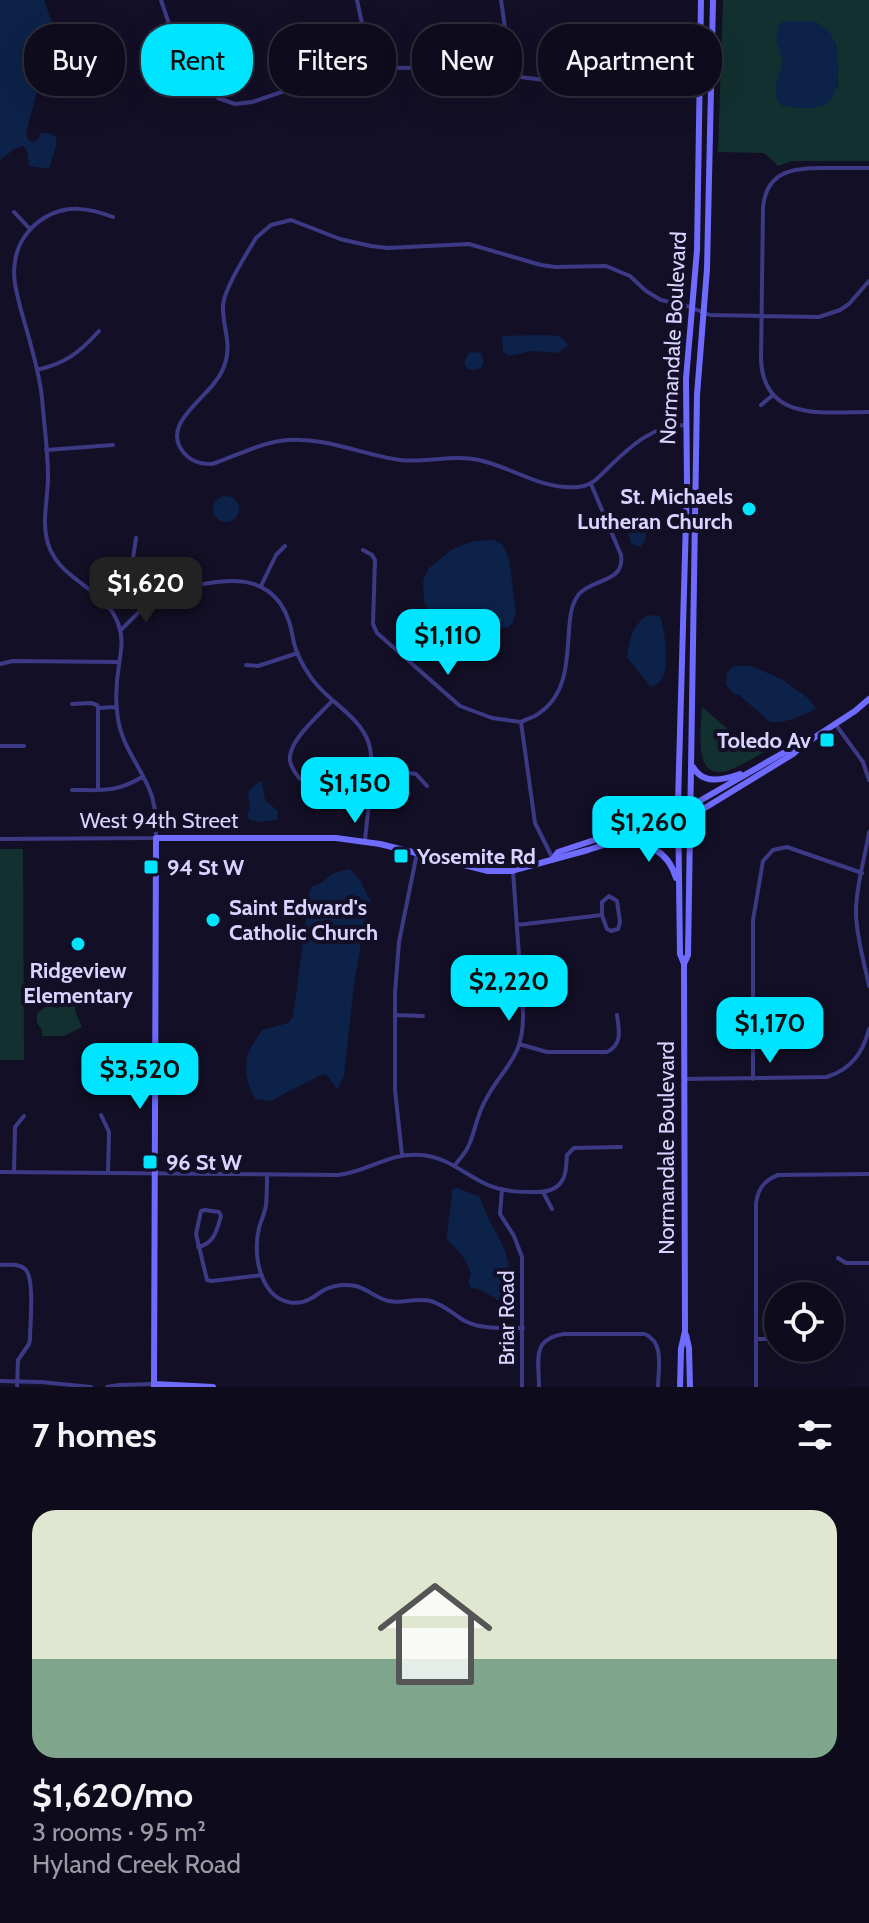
<!DOCTYPE html>
<meta charset="utf-8">
<style>
:root{--surface:#0e0b1c;--page:#1c1929;--text:#f1f3f6;--muted:#9b9ba3;--line:#2e2b3b;--accent:#00e5ff}
body{margin:0;font-family:Cabin,sans-serif;background:var(--page);color:var(--text);height:100vh;display:flex;flex-direction:column;font-size:30px;white-space:nowrap}
*{box-sizing:border-box;margin:0}
p{font-size:26px;color:var(--muted)}
.icon{flex:none;width:44px;height:44px;fill:none;stroke:currentColor;stroke-width:2;stroke-linecap:round;stroke-linejoin:round}
.map{position:relative;height:1387px;overflow:hidden}
.details{display:flex;flex-direction:column;background:var(--surface);flex:1}
.details>*{flex:none}
.guide{position:absolute;left:24px;top:24px;width:822px;height:72px;display:flex;gap:16px}
.controls{position:absolute;left:764px;top:1282px;display:grid;gap:16px}
.controls a{display:grid;place-items:center;width:80px;height:80px;border-radius:50%;background:var(--surface);box-shadow:0 8px 32px #0002,0 0 0 2px var(--line);font-size:40px}
.price{position:absolute;translate:-50% -68px;padding:0 18px;border-radius:16px;background:var(--accent);color:#111;font-size:26px;line-height:52px;filter:drop-shadow(0 2px 4px #0008)}
.price::after{content:'';position:absolute;left:50%;top:48px;width:24px;height:18px;margin-left:-12px;background:inherit;clip-path:polygon(0 0,100% 0,50% 100%)}
.price.on{background:#222;color:#fff}
ul{padding:0;list-style:none}
li{display:grid;align-content:center;gap:16px;height:424px;padding:0 32px}
li+li{border-top:2px solid var(--line)}
li span{display:grid;place-items:center;height:248px;border-radius:24px;color:#555}
li>.icon{margin-inline-start:auto}
span .icon{width:144px;height:144px;fill:#fffc;stroke-width:1}
li b{font-size:34px}
h2{display:flex;justify-content:space-between;align-items:center;height:96px;padding:0 32px;font-size:34px}
.pill{padding:0 28px;border-radius:32px;background:var(--surface);box-shadow:0 8px 32px #0002,0 0 0 2px var(--line);font-size:28px;line-height:72px}
.pill.on{background:var(--accent);color:#111}
.map>svg:first-child{display:block}
</style>
<div class="map">
<svg width="869" height="1387" viewBox="0 0 869 1387">
<rect width="100%" height="100%" fill="#130f26"/>
<path fill="#12302f" fill-rule="evenodd" d="M723,0H869V161H792L778,166L764,153L718,152ZM826,28L836,45L838,87L775,88L783,63Z
M702,707L738,738L766,751C755,757 744,764 732,769C692,786 701,730 702,707Z
M0,849H23L24,1060H0Z
M61,1001H75V1011L82,1027L64,1036H42V1029C37,1026 36,1019 37,1013L47,1006L58,1008Z"/>
<path fill="#0c2248" d="M0,0H44L54,28L26,133L28,140L34,142L38,139L41,133H47L56,137V146L49,169L29,166L27,151L23,146L16,148L0,160Z
M785,21H815C820,25 826,27 830,33C838,46 839,61 838,76C836,113 812,110 782,106L777,100L775,88L783,63L776,40L779,24Z
M538,335C550,336 563,332 568,346L557,353L532,351L509,356L503,352L502,336Z
M473,352L481,353L484,362L481,368L473,370L467,369L464,363L468,353Z
M213 509a13 13 0 1 1 26 0a13 13 0 1 1-26 0Z
M636,516C645,523 647,528 646,539L640,547L631,543L626,526L628,518Z
M494,540L503,545L509,559L516,613L512,624L508,627L492,631L466,632L453,629L431,615L424,601L423,581L428,569L451,550L473,541Z
M648,615L660,616C665,629 670,669 661,680C658,684 655,685 650,687L627,657C630,639 632,625 648,615Z
M733,666H752L783,680L808,698L816,709C802,715 786,724 770,722L739,695L733,693L726,685L727,673Z
M260,781L262,783L265,800L278,811L277,820L259,822L250,820L247,814L250,809C249,790 243,795 260,781Z
M350,869L360,880L371,902L366,915L354,984L344,1076L337,1089L327,1075L323,1074C306,1083 287,1092 271,1101L256,1099C247,1088 244,1068 248,1054C251,1046 258,1037 262,1030L288,1023L293,1017L309,894L312,886L318,885L334,873Z
M458,1188L480,1197C485,1214 494,1228 502,1244C507,1253 516,1292 507,1300C506,1301 503,1301 501,1302L481,1290L471,1288L468,1281L471,1274C466,1259 459,1250 447,1240C447,1222 452,1207 452,1189Z"/>
<g fill="none" stroke-linecap="round" stroke-linejoin="round">
<path stroke="#3d3a85" stroke-width="4" d="M161,0L176,45L183,61L218,98L235,104L252,102L332,75L362,67L456,69L552,81L712,64
M357,0L371,67
M501,0L512,77
M869,168C854,168 839,168 824,168C794,168 767,170 763,207L761,360C764,422 824,412 869,412
M14,212L30,229
M37,370C66,363 79,353 99,331
M761,405L773,395
M685,425C652,425 630,447 608,468C599,477 592,486 578,487C541,490 514,468 479,460C454,454 427,463 400,460C363,455 326,437 287,440C262,442 236,456 212,464C201,464 192,462 184,453C161,426 201,402 215,382C220,376 224,368 226,360C231,341 222,324 223,305C225,287 246,255 256,238L271,225L291,220L340,239L371,246L388,248L469,244L541,265L555,267L606,266L630,276L646,291L661,300L687,306L710,315L819,317L840,310L849,304L869,281
M46,450L113,445
M136,538L128,592L144,608
M363,550L372,555L375,560L373,624L377,633L460,706L492,718L521,722
M261,586L276,555L285,546
M120,631C133,618 146,603 162,596C174,589 189,587 203,584C231,579 261,577 280,603C289,616 291,628 294,643C297,655 303,666 310,676C326,701 360,715 369,744C376,769 367,813 365,841
M0,664L13,661L119,662
M246,665L258,666L298,653
M72,704L91,703L97,705L98,708L115,707
M836,725L863,762L869,780
M0,746H24
M371,768L416,774L427,786
M300,779C296,774 291,767 290,761C287,742 319,715 332,701
M72,790C101,790 116,793 142,777
M98,790V708
M869,832C865,858 856,885 856,912C856,936 864,961 869,986
M0,839L156,838C156,822 156,806 150,791C140,766 122,746 118,719C115,701 116,683 119,665C121,650 124,638 118,623C105,589 64,582 50,549C40,525 48,501 48,477C48,451 44,424 42,398C39,369 29,339 21,310C17,294 12,278 15,262C17,244 28,228 44,218C67,204 89,208 113,217
M553,859L535,823L521,722C526,719 533,718 538,714C567,695 567,661 569,630C570,617 571,604 579,594C593,578 625,583 621,555L591,484
M609,896L617,901L620,922L618,929L611,931L607,929L602,915V902Z
M517,925L602,915
M395,1015L423,1016
M519,1044L547,1052H607C623,1044 619,1030 617,1015
M684,1079L827,1077C851,1069 863,1053 869,1029
M753,1079V920L763,861L773,850L787,847L862,873
M101,1115L109,1132L108,1173
M402,1155L395,1090V993L399,942L417,853
M455,1165C460,1159 466,1152 469,1145C475,1131 477,1116 484,1103C502,1066 524,1061 523,1013L513,871
M0,1172L338,1175C368,1172 389,1152 421,1155C448,1157 465,1175 488,1185C504,1192 520,1192 537,1192C548,1192 558,1189 563,1179C567,1172 566,1163 567,1155L574,1148L621,1147
M14,1172L15,1127L24,1116
M267,1174C267,1184 267,1195 266,1205C265,1213 261,1220 259,1228C254,1249 257,1275 271,1292C281,1303 297,1306 310,1299C316,1296 320,1292 326,1289C335,1285 346,1284 356,1286C368,1289 377,1299 389,1301C403,1304 417,1297 431,1301C444,1305 452,1313 463,1320C481,1330 503,1328 523,1328
M502,1189L500,1214L514,1236L522,1257V1387
M543,1192L552,1209
M198,1247C214,1244 217,1230 221,1216L219,1212L205,1210L201,1211L196,1234L207,1280L212,1281L262,1275
M838,1258L846,1263H869
M0,1265C8,1265 18,1263 25,1269C35,1278 30,1324 30,1339L29,1344L18,1360L17,1387
M756,1339H778
M0,1381L41,1382L91,1387
M107,1387L119,1385L154,1384
M539,1387C539,1360 531,1339 564,1334H645C665,1343 658,1369 658,1387
M756,1387V1203C758,1189 764,1180 778,1175L869,1174"/>
<path stroke="#6f6bff" stroke-width="6" d="M693,767C703,785 723,780 740,774
M689,807L790,749L802,745
M620,843C648,843 668,850 676,878
M553,859L558,852L679,812
M684,964L688,955L697,395L707,269L713,0
M686,1335L689,1348L690,1387
M154,1384L213,1387
M154,1387L156,838H336L380,844L488,871H511L588,850L679,821L695,814L793,754L803,745L855,711L869,699
M680,1387L681,1349L685,1331L684,964L680,954L678,803L687,484L686,379L697,250L701,0"/>
</g>
<g fill="#00e5ff" stroke="#130f26" stroke-width="3">
<circle cx="749" cy="509" r="8"/>
<rect x="819" y="732" width="16" height="16" rx="4"/>
<rect x="393" y="848" width="16" height="16" rx="4"/>
<rect x="143" y="859" width="16" height="16" rx="4"/>
<circle cx="213" cy="920" r="8"/>
<circle cx="78" cy="944" r="8"/>
<rect x="142" y="1154" width="16" height="16" rx="4"/>
</g>
<g text-anchor="middle" dominant-baseline="central" stroke-width="8" stroke-linejoin="round" paint-order="stroke">
<g font-size="22" fill="#d9d4ff" stroke="#130f26">
<text transform="translate(673 338) rotate(-87)">Normandale Boulevard</text>
<text x="159" y="820">West 94th Street</text>
<text transform="translate(666 1148) rotate(-90)">Normandale Boulevard</text>
<text transform="translate(506 1318) rotate(-90)">Briar Road</text>
</g>
<g font-size="22" font-weight="bold" fill="#d9d4ff" stroke="#130f26" text-anchor="start">
<text x="733" y="496" text-anchor="end">St. Michaels<tspan x="733" dy="25">Lutheran Church</tspan></text>
<text x="811" y="740" text-anchor="end">Toledo Av</text>
<text x="417" y="856">Yosemite Rd</text>
<text x="167" y="867">94 St W</text>
<text x="229" y="907">Saint Edward's<tspan x="229" dy="25">Catholic Church</tspan></text>
<text x="78" y="970" text-anchor="middle">Ridgeview<tspan x="78" dy="25">Elementary</tspan></text>
<text x="166" y="1162">96 St W</text>
</g>
</g>
</svg>
<div class="controls">
<a><svg class="icon" aria-label="locate" viewBox="0 0 24 24"><circle cx="12" cy="12" r="6"/><path d="M12 2v4M12 18v4M2 12h4M18 12h4"/></svg></a>
</div>
<b class="price on" style="left:146px;top:625px">$1,620</b>
<b class="price" style="left:448px;top:677px">$1,110</b>
<b class="price" style="left:355px;top:825px">$1,150</b>
<b class="price" style="left:649px;top:864px">$1,260</b>
<b class="price" style="left:509px;top:1023px">$2,220</b>
<b class="price" style="left:770px;top:1065px">$1,170</b>
<b class="price" style="left:140px;top:1111px">$3,520</b>
<div class="guide">
<a class="pill">Buy</a>
<a class="pill on">Rent</a>
<a class="pill">Filters</a>
<a class="pill">New</a>
<a class="pill">Apartment</a>
</div>
</div>
<section class="details">
<h2>7 homes<svg class="icon" aria-label="filters" viewBox="0 0 24 24"><path d="M4 7h16M4 17h16"/><circle cx="9" cy="7" r="2"/><circle cx="15" cy="17" r="2"/></svg></h2>
<ul>
<li><span style="background:linear-gradient(#dfe7d0 60%,#7fa58c 0)"><svg class="icon" aria-label="home" viewBox="0 0 24 24"><path d="M3 11l9-7 9 7M6 9v11h12V9"/></svg></span><div><b>$1,620/mo</b><p>3 rooms · 95 m²</p><p>Hyland Creek Road</p></div></li>
</ul>
</section>
